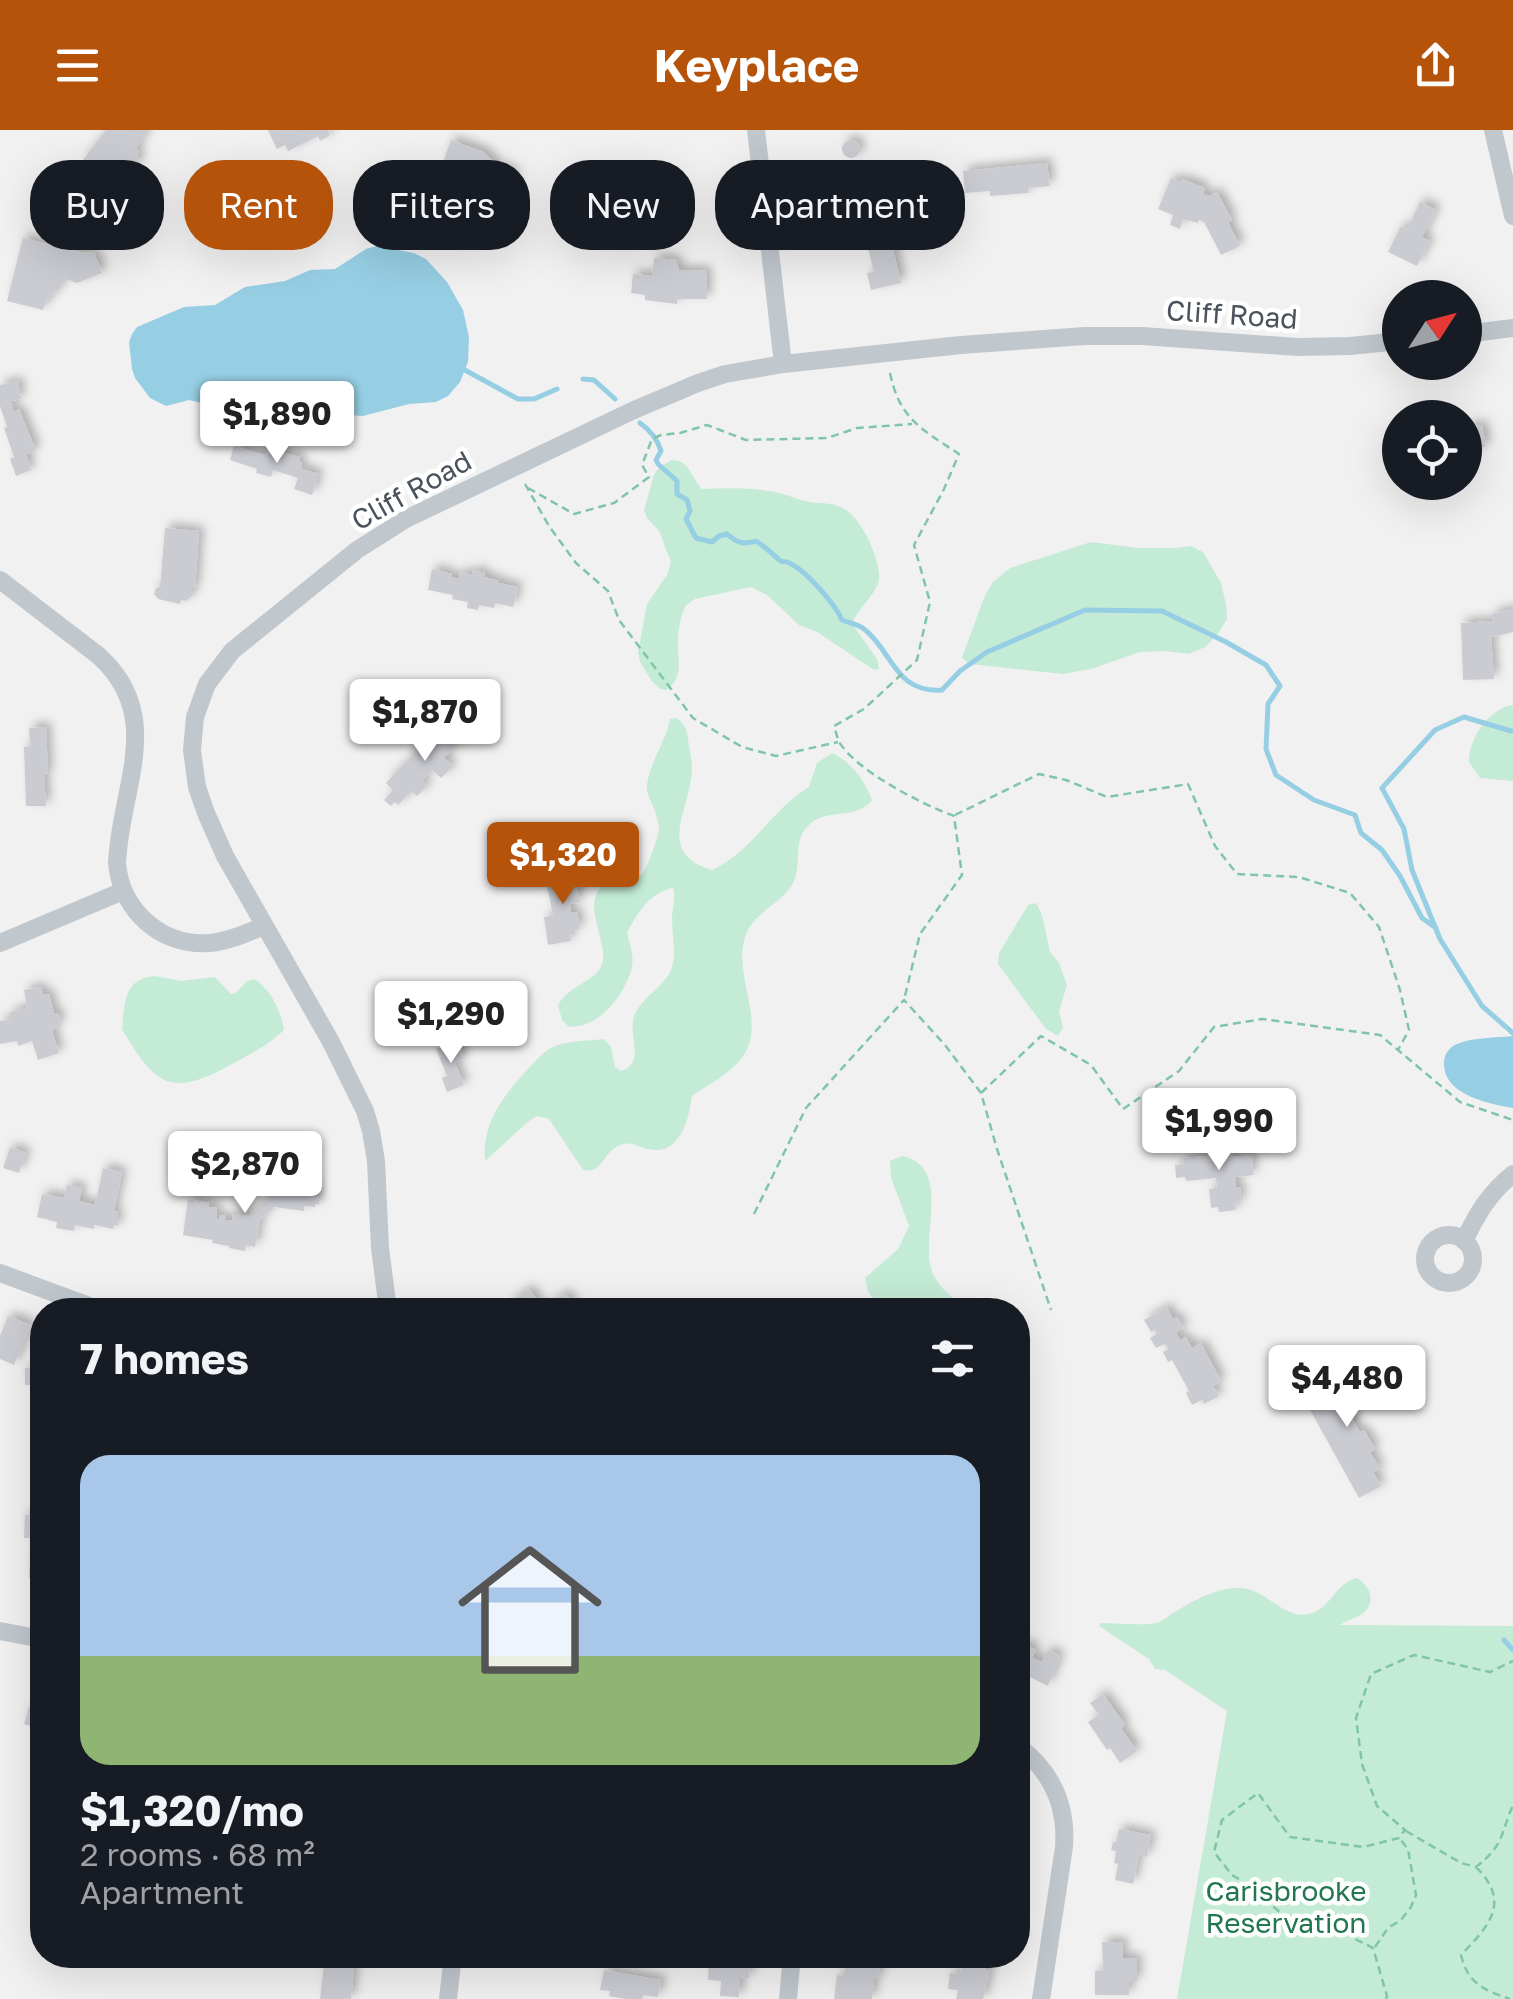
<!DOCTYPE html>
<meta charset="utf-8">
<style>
:root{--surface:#171b24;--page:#20242c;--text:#f1f3f6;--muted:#9ea1a6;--accent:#b45309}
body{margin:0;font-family:"Golos Text",sans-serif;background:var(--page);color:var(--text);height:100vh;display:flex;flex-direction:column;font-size:38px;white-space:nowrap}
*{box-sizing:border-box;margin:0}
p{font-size:32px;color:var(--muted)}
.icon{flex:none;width:55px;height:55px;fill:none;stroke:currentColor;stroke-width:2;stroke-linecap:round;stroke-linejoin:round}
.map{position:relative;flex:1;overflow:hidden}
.details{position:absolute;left:30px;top:1168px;width:1000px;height:670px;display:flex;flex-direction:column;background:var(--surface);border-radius:40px;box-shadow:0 10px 40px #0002}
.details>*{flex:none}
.top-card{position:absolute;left:30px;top:30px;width:1000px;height:90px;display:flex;gap:20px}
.needle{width:65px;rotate:54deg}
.fabs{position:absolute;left:1382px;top:150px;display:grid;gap:20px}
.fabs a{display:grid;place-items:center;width:100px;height:100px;border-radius:50%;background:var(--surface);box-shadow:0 10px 40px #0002;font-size:50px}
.price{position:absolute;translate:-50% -85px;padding:0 22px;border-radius:10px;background:#fff;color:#222;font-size:32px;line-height:65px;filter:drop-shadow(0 2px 5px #0008)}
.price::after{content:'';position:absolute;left:50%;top:60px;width:30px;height:22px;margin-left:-15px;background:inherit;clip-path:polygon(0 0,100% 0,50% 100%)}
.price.selected{background:var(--accent);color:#fff}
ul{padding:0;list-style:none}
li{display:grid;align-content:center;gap:20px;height:530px;padding:0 50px}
li span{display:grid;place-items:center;height:310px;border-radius:30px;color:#555}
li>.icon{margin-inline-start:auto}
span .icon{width:180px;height:180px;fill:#fffc;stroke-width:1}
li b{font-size:42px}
h2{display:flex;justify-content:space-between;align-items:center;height:120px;padding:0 50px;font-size:42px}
.pill{padding:0 35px;border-radius:40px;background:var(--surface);box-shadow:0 10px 40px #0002;font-size:35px;line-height:90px}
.pill.selected{background:var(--accent);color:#fff}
header{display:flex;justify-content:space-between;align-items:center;height:130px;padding:0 50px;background:var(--accent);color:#fff;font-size:45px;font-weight:700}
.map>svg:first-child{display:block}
</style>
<header><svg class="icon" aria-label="menu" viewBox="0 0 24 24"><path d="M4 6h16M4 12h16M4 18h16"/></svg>Keyplace<svg class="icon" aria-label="share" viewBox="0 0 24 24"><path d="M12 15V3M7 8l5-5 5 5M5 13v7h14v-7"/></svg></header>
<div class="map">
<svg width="1513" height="1869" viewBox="0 0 1513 1869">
<defs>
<filter id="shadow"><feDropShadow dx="5" dy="-5" stdDeviation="5" flood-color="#0004"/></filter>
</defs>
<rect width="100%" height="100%" fill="#f2f1f1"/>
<path fill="#c4ebd6" d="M672,330C690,330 691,348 702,359C728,358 753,357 779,363C789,365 798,370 809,372C821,374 835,372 846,380C862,390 880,429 879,448C877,465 858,477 852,494L877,529L879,539L874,540L817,502L799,495L767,465L751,457L695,469L686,475C681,485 679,496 678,507C677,526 685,549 666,560L660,559L651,550L640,532L638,522L647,474L667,445L671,432L659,401L647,388L644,380L654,345L659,337Z
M1091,412L1138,418H1175L1191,416L1203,422L1221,453L1226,474L1227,489L1218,504L1205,517L1189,524L1165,521L1140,522L1091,539L1063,544L970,534L962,528L985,465L993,452L1010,438Z
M1513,575V651L1480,648L1469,632C1469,608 1488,579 1513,575Z
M676,588C687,595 687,602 689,615C690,622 692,631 692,638C692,678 653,722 712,740C753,721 772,679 809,657L817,633L832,623C851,631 865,651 872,670C857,690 828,678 810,694C792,709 802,732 794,751C785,772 758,779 747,802C729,843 770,892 741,929C728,945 708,955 692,966C689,990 679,1027 648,1019C636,1016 631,1010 618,1016C602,1024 603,1044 583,1040L549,989L537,986L529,991L485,1031C482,993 502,968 526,941C533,934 541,924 549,919C564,910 587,911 604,909L611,917L615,937L621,941C646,934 628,906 634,887C641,868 659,860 669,844C678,827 672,807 672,789C672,778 676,769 673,758C649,763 638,782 627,803C630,814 634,826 632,836C628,858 607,887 586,894C581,896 575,896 569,897L562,890L558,875C570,854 596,852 602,834C609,813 583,780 600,758C611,745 632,756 643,743C647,737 659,706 659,699C659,694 657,689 656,684C653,674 646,665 647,655C650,631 666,612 670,589Z
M1036,773L1042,785L1050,822L1059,833L1067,855L1059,881L1063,898L1058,906L1046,899L998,834L999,823L1028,775Z
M155,846L181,851L215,847L231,864L236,863L247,851L254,849C271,859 281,881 284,900C269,915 250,924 232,934C170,969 155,955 122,899C125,873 123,849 155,846Z
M902,1026C952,1036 921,1104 931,1138C937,1158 953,1167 967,1180H879L868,1161L865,1148L898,1119L909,1096L891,1048L890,1031Z
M1357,1448C1370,1456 1377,1472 1363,1483C1357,1488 1345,1491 1340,1495L1513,1496V1869H1177L1227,1581L1165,1540L1155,1539L1149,1529L1099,1496L1101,1493C1118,1493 1139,1496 1156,1493C1162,1492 1169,1485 1175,1482C1195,1470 1215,1458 1239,1458C1264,1457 1284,1490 1309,1484C1331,1479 1335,1453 1357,1448Z"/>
<path fill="#96cee3" d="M377,116L414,123L426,129L447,152L463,180L469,207L468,232L460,252L448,266L436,272L409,274L363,286L349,285L301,267L276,262L255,263L227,276L218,277L189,270L166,276L150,268L135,248L132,239L129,212L132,204L137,197L184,177L215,175L245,157L285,151L310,140L335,139L366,119Z
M1513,906V978C1490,974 1443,965 1444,933C1444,925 1449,917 1457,914C1473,907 1496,908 1513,906Z"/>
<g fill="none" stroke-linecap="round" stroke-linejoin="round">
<path stroke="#96cee3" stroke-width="5" d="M463,239L518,269H534L557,259
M583,249L594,250L615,269
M640,293C650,300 657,308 661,321L656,330L658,334L677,351V364L687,370L690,381L686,389L696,408L712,412L719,406L727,404C737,413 744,415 756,411C764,416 769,421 776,427C787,437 778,427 791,434C807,442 835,474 842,490C849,493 858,494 864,499C893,521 894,563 942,560L960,541L987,522L1085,480L1162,481L1226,512L1266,535L1280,556L1268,574L1266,619L1276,645L1314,670L1355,685L1361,703L1382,720L1400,746L1422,788L1436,798
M1511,601L1464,587L1435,600L1382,658L1404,699L1412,740L1440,809L1482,876L1513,903
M1504,1510L1513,1520"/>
</g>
<path fill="#cbccd2" filter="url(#shadow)" d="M106,0H144L147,3L136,18L140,22L136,26L140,29L132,40L128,36L113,55L82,31Z
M268,0H328L330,5L320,11L318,6L288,21L285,15L277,19Z
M842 19a9 9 0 1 1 18 0a9 9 0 1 1-18 0Z
M451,10L484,22L502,41L506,37L516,47L490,69L482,59L485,56L475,44L443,32Z
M1047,33L1050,56L1028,58L1029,63L990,66V61L965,63L963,41Z
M1171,48L1181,52L1182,49L1205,58L1203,64L1209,66L1217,62L1232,90L1228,92L1240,116L1221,125L1204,92L1199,90L1198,93L1183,89L1180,99L1170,95L1173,85L1158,79Z
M1420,72L1436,80L1422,107L1430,111L1417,136L1388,122L1401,96L1407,99Z
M877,74L884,103L889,102L901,153L871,160L867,143L874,142L858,78Z
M23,108L84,123L94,122L102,143L77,153L63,148L59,161L55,159L52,169L48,167L43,180L7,171Z
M654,128L676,130L679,140L707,141V169H677V174L645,170V165L631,163L633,144L652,146Z
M18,251L21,269L11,271L13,282L19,279L36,321L26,324L31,340L16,346L10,329L14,327L4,298L7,297L0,276V255Z
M1482,295L1486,317L1477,318L1478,323L1469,324L1465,316V298Z
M269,313L279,316L278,321L300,327L299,332L302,333L301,339L319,344L312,365L294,359L298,348L273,340L271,347L256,343L257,339L230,330L234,316L265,325Z
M165,398L199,401L195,458H192V466L186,471L181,470L180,474L158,469L154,464L156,458L160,457Z
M432,439L452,444L451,447L459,449L460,442L472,445L473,440L485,443L484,447L499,451V453L518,457L513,477L495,473L494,478L479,475L478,480L467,478L468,472L452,469L453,465L428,460Z
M1513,479V502L1491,507L1494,549L1463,550L1461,493L1493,491L1492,484Z
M455,589L469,601L444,628L453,636L441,648L432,640L422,651L427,656L417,666L411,661L398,675L395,672L391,676L384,670L393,660L386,653L429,607L434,612Z
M46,597L48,643L44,644L46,676H26L24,617L30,616L29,598Z
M579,736L582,756L577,757L580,773L570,774L571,783L577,782L580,799L570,801L571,811L548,815L544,787L553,786L547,755L565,752L562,739Z
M41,857L43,865L49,864L54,883L58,884L61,890L57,895V898L52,900L59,923L38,930L32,911L18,916L17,911L0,914V891L11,889L10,882L27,878L24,860Z
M450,914L452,919L459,916L464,929L455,933L464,955L447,962L442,948L447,946L436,919Z
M1231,1006L1233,1027L1252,1025L1253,1045L1236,1047V1057H1240L1241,1071L1235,1072L1236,1080L1219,1082L1218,1077L1211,1078L1209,1059L1217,1058L1216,1048L1186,1051L1185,1047L1176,1048L1175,1035L1184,1034L1183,1028L1216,1025L1214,1007Z
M10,1017L26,1023L19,1043L3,1038Z
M103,1038L122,1042L114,1081L118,1082L116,1089L119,1090L118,1096L114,1095L113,1099L94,1095V1099L75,1095L74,1101L56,1098L57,1092L37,1087L42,1064L64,1068L67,1055L82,1058L79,1071L95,1075Z
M282,1048L302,1050V1056L315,1057V1067H319V1074H315V1077L304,1076V1081L274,1077L260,1090L255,1117L246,1115L245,1121L229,1118V1116L212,1113L213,1110L183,1105L188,1069L209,1073V1077L217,1078L216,1088H219L220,1085L226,1086V1090L232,1091L233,1084L250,1086V1083L270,1068L271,1057L280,1058Z
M529,1159L543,1179L565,1163L577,1180H512L508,1174Z
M1167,1177L1173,1189L1177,1187L1184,1198L1176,1202L1180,1210L1186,1207L1192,1218L1201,1213L1221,1251L1213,1256L1219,1266L1204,1274L1202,1270L1192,1275L1186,1263L1189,1261L1172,1230L1168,1232L1163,1222L1168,1219L1165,1214L1156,1218L1150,1208L1157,1204L1155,1200L1151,1202L1144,1190Z
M8,1186L31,1195L14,1235L0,1229V1206Z
M31,1203H42V1226L31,1225Z
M1361,1237L1373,1259L1344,1275L1360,1302L1364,1300L1375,1319L1370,1322L1380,1339L1373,1342L1381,1356L1359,1368L1304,1269Z
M25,1238L42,1239V1256L25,1255Z
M25,1385L42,1386V1448H29L31,1408H24Z
M1018,1511L1036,1520L1032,1528L1042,1532L1048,1520L1060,1526L1048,1556L1018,1541Z
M1103,1564L1125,1595L1121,1598L1137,1621L1120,1633L1110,1618L1107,1620L1088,1592L1099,1585L1090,1573Z
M29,1577L42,1581V1604L32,1601L34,1597L24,1594Z
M1119,1699L1151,1705L1147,1727L1139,1725L1133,1754L1115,1750L1118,1734L1114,1733L1116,1721L1111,1720L1113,1712H1116Z
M1102,1812H1123L1122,1828H1137V1852H1129V1865H1095V1841H1103Z
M325,1825H346L345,1836L354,1837L351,1869H320Z
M714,1825H750L749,1848L740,1847L739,1867L720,1866L721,1851L708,1850L709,1834L713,1835Z
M846,1825H869L868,1834L880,1835L878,1849H874L872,1869H834L837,1845L844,1846Z
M963,1825L987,1829L985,1840H990L983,1869H956L958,1860L948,1859L950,1843L960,1844Z
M604,1840L661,1850L658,1867L643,1865L642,1869H626L609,1866L610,1861L600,1860Z"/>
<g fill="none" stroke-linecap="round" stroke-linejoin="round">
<path stroke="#80c5a8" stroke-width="2.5" stroke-dasharray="8 5" stroke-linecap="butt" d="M890,243C899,289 923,300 959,324L944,359L914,415L930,472L917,530L864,579L834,596C836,602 837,607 839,612C857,641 921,674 954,686L962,745L920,804L904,870
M525,354L549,396L576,433L608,461L619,490L693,588L742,617L776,626L838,612
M528,358L574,384L614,373L649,347L642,335L652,309L661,305L680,303L707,295L746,310L827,308L857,298L912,294
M955,685L1039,644L1066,650L1107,667L1188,654L1215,716L1237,744L1299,747L1350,763L1379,797L1400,860L1409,900L1398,920
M981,963L1041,906L1091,935L1123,979L1179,941L1214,897L1262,889L1380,905L1460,972L1513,990
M754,1084L806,978L904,870L945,915L981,963L997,1019L1051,1180
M1406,1701L1461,1733L1476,1737C1505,1714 1500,1705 1513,1675
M1476,1737C1511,1772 1490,1795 1461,1825C1468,1854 1484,1860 1510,1869
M1375,1817L1388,1798L1401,1790L1411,1777L1416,1765L1408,1719L1400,1709
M1386,1869L1387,1866L1373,1818L1312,1787L1284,1786L1252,1757L1232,1745L1214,1722L1222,1690L1258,1663L1290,1707L1363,1717L1399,1708L1405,1700L1377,1676L1362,1634L1356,1588L1371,1544L1414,1525L1490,1542L1513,1531"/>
<path stroke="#c0c7cd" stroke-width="18" d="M756,0L783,234
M1493,0L1513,86
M1465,204L1513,198
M0,450L99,526C166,587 120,658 117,733C121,780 161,817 210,813C229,811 247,803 264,796
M0,813L123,761
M1425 1129a24 24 0 1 1 48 0a24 24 0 1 1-48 0Z
M1464,1111C1477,1084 1489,1063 1513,1044
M0,1143L100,1180
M388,1180L380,1118L376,1031L371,1001L365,981L331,912L225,726L206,683L197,657L192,620L195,587L207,554L232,521L357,420L406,389L634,280L698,253L725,244L783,234L961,215L1085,206H1142L1298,217L1350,216L1400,211
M0,1501L42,1509
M1018,1616C1051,1641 1067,1675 1064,1717L1041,1869
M448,1869L453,1825
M788,1869L792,1825"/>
</g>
<g text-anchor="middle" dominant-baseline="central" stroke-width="9" stroke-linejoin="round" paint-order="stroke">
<g font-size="28" fill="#4a525c" stroke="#fff">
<text transform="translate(1232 184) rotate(4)">Cliff Road</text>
<text transform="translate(411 360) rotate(-29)">Cliff Road</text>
</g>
<g font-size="28" fill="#227652" stroke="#fff">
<text x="1286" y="1760">Carisbrooke<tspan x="1286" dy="32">Reservation</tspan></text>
</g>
</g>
</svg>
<div class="fabs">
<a><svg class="needle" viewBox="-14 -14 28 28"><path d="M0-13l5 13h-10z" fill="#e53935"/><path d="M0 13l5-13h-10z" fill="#9ea1a6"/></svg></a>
<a><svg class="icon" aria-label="locate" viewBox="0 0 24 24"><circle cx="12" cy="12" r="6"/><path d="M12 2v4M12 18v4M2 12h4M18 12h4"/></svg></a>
</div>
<b class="price" style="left:277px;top:336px">$1,890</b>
<b class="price" style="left:425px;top:634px">$1,870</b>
<b class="price selected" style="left:563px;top:777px">$1,320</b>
<b class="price" style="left:451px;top:936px">$1,290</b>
<b class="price" style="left:1219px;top:1043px">$1,990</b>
<b class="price" style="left:245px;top:1086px">$2,870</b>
<b class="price" style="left:1347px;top:1300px">$4,480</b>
<div class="top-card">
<a class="pill">Buy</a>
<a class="pill selected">Rent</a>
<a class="pill">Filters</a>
<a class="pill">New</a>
<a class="pill">Apartment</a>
</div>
<section class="details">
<h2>7 homes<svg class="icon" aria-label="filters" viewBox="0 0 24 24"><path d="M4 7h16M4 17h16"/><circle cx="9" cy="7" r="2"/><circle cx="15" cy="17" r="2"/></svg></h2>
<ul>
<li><span style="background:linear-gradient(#a9c7e8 65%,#8fb573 0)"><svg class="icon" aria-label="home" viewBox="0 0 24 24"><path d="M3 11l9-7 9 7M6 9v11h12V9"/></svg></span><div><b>$1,320/mo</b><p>2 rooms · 68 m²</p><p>Apartment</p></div></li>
</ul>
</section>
</div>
